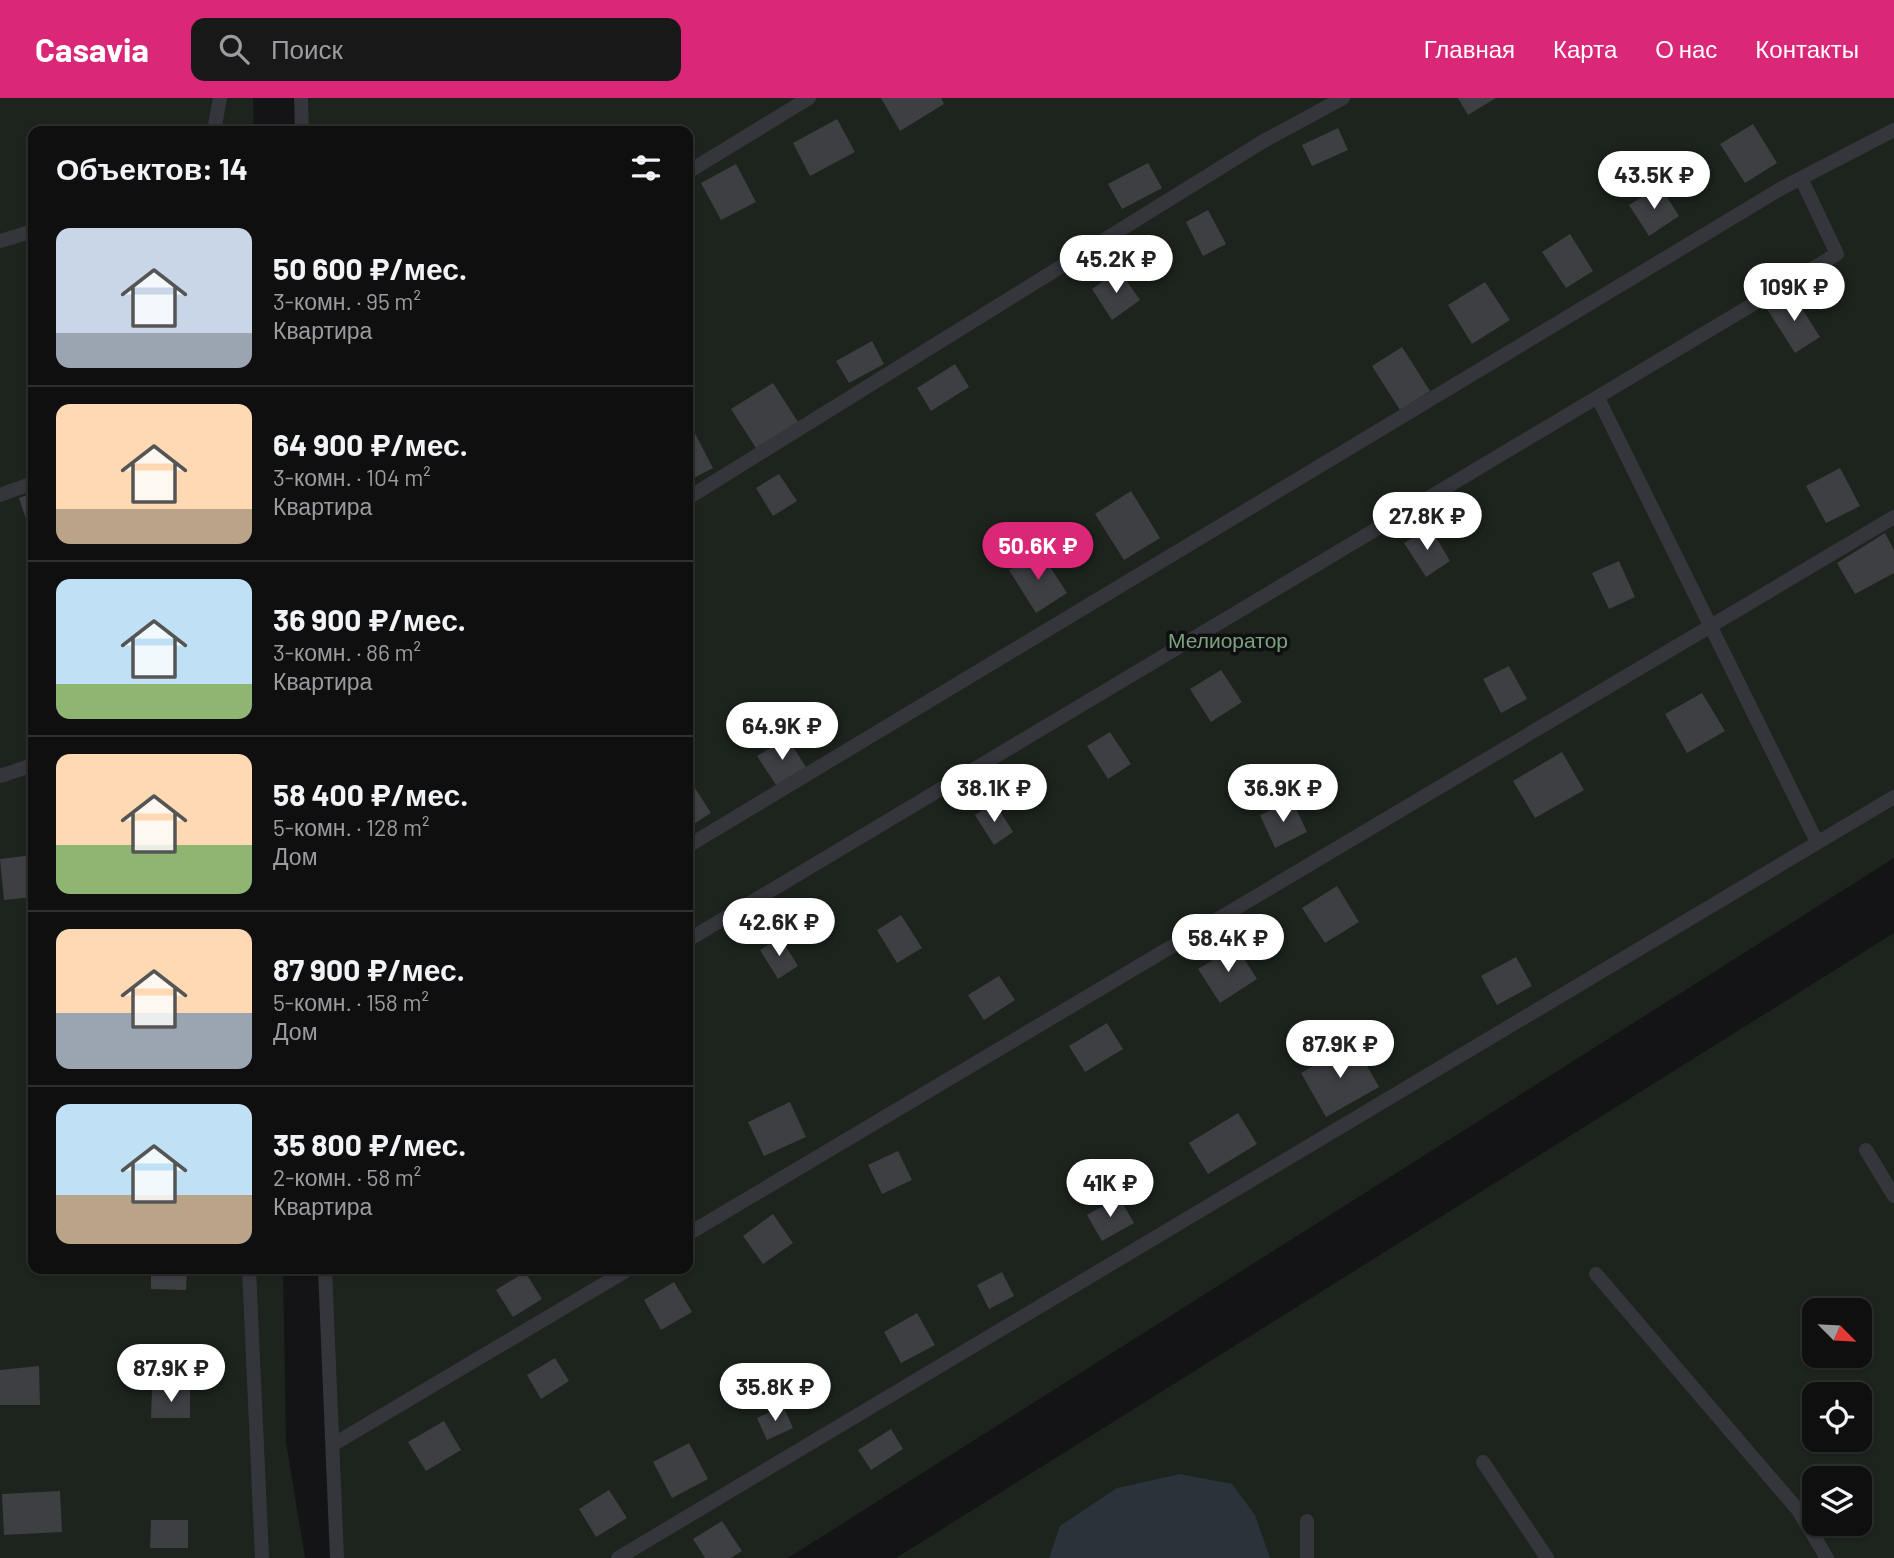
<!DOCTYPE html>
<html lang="ru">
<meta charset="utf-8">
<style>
:root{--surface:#0f0f10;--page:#181819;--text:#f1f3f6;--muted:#9b9c9f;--line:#2f2f30;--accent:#db2777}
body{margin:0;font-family:Barlow,sans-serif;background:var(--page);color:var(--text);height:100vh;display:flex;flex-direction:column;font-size:26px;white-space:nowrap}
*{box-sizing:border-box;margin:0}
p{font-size:23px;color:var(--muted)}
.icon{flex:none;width:38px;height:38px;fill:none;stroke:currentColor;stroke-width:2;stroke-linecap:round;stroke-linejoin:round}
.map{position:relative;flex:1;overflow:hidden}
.details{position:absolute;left:28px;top:28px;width:665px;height:1148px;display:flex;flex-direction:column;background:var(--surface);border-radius:14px;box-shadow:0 2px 5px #0004,0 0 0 2px var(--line)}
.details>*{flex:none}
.needle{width:46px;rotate:114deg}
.fabs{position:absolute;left:1802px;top:1200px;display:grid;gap:14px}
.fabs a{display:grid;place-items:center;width:70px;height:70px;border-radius:14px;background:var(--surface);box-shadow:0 2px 5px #0004,0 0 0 2px var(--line);font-size:35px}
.price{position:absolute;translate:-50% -60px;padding:0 16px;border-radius:24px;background:#fff;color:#222;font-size:23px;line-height:46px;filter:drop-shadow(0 2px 4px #0008)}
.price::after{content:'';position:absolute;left:50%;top:42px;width:21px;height:16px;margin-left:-10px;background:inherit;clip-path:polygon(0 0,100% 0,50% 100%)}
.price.selected{background:var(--accent);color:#fff}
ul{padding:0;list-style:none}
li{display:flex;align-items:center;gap:21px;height:175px;padding:0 28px}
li+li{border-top:2px solid var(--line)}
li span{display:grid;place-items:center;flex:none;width:196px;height:140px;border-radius:14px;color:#555}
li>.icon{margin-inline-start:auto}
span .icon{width:84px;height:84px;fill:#fffc;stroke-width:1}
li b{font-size:30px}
h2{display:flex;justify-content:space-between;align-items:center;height:84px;padding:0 28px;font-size:30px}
header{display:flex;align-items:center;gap:42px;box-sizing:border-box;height:98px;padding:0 35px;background:var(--accent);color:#fff}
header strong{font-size:33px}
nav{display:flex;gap:38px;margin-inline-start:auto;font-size:24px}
.search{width:490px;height:63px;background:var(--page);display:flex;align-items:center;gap:18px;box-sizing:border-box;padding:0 24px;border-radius:14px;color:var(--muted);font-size:26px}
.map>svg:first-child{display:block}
</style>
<header>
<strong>Casavia</strong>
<div class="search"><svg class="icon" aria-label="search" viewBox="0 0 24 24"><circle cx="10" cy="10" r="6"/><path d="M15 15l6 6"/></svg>Поиск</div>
<nav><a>Главная</a><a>Карта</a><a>О нас</a><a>Контакты</a></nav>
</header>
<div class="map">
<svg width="1894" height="1460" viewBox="0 0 1894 1460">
<rect width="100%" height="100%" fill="#141416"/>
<path fill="#1c241d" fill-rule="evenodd" d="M0,0H253L254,33H33V1171H283L286,1344L305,1460H0Z
M308,0H1894V760L788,1460H332L328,1171H688V33H309Z
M1894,835V1460H896ZM1815,1213H1860V1258H1815ZM1815,1297H1860V1342H1815ZM1815,1381H1860V1426H1815Z"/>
<path fill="#2a333a" d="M1180,1376L1232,1386L1255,1417L1270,1460H1049L1060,1428L1117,1390Z"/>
<path fill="#3e3f43" d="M881,0H941L944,6L900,33Z
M1458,0H1496L1468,17Z
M837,21L855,54L810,78L793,45Z
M1753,26L1777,65L1745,85L1720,46Z
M1338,30L1348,52L1312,68L1302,47Z
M1148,65L1162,90L1122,111L1108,86Z
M736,66L756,104L721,122L701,85Z
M1660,88L1679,118L1649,138L1629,107Z
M1208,112L1226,146L1203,158L1186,124Z
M1570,136L1593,173L1566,190L1542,154Z
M1119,172L1140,202L1112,222L1092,191Z
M1485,184L1510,222L1472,246L1448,207Z
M1792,195L1820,239L1795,255L1767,211Z
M872,243L884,266L849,285L836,263Z
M1402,249L1430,293L1400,312L1372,268Z
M955,266L969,289L931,313L917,290Z
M773,285L798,324L756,350L731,311Z
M690,326L713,370L688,383V327Z
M1840,370L1860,408L1826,425L1806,388Z
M779,376L797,403L773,418L756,390Z
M1131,393L1160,440L1124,462L1095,416Z
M33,395V441L19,400Z
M1430,429L1450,463L1426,479L1404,445Z
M1885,435L1894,452V475L1855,496L1837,465Z
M1039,452L1067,495L1036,515L1009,472Z
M1619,463L1635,499L1609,511L1592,475Z
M1509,568L1527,601L1501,615L1483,581Z
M1221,572L1242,604L1211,624L1190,591Z
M1702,595L1725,633L1687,655L1665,616Z
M1110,634L1131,666L1108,681L1087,648Z
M787,640L806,669L776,687L757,658Z
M1562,654L1584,692L1535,720L1513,683Z
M688,679L711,715L692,727L688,721Z
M1292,702L1307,734L1275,750L1260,717Z
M995,705L1013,734L994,747L975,717Z
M33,757V799L4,802L0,761Z
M1337,788L1359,824L1325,845L1302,810Z
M901,817L922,850L897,865L877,832Z
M780,839L798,868L778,881L760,852Z
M1236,848L1257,881L1220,905L1198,871Z
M1516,859L1532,888L1497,907L1481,878Z
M999,878L1015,902L984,922L968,897Z
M1107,925L1123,951L1085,974L1069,948Z
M1354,945L1379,989L1326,1019L1301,975Z
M790,1004L806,1039L764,1058L748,1024Z
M1238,1015L1257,1046L1208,1076L1189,1045Z
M898,1053L912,1082L882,1096L868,1067Z
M1119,1099L1134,1125L1102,1143L1087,1117Z
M773,1116L793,1145L763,1166L743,1138Z
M151,1171H187L186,1192L151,1191Z
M525,1174L542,1201L513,1219L496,1192Z
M1002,1174L1014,1198L989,1211L977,1187Z
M674,1184L692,1214L661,1232L644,1202Z
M917,1215L935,1247L901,1265L884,1234Z
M555,1260L569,1283L541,1301L527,1277Z
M39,1268L40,1307H0V1272Z
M152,1292H190V1320H151Z
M783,1308L793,1330L767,1342L757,1320Z
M444,1323L461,1352L426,1373L408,1344Z
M891,1331L903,1351L871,1372L858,1352Z
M689,1345L708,1381L672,1400L653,1364Z
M609,1392L627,1420L596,1439L579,1411Z
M60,1393L62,1434L4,1437L2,1396Z
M151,1422H188V1450H150Z
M722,1423L742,1453L731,1460H705L693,1441Z"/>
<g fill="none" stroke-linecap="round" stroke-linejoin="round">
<path stroke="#35363b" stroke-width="14" d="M301,0L302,33
M214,33L220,0
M688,74L809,0
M0,143L33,133
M1598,300L1817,744
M0,397L33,385
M688,400L1262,44L1343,0
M0,678L33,667
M688,748L1782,90L1894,32
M688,842L1837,156L1801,80
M1866,1052L1894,1098
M688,1136L1894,419
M249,1171L262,1460
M325,1171L337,1460
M1596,1176L1798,1412L1827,1460
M334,1346L629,1171
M1483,1364L1547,1460
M1307,1423V1460
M618,1460L1894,699"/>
</g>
<g text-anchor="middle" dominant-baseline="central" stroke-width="7" stroke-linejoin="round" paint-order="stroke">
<g font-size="21" fill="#7ba37e" stroke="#0f0f11">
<text x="1228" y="541">Мелиоратор</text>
</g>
</g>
</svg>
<div class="fabs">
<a><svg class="needle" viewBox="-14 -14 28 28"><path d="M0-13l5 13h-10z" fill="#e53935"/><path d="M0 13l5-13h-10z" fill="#9b9c9f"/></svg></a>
<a><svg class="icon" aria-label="locate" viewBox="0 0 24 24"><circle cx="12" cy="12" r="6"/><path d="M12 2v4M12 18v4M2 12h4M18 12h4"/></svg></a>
<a><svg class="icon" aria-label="layers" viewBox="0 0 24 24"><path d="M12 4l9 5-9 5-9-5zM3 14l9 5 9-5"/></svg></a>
</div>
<b class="price" style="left:1654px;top:113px">43.5K ₽</b>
<b class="price" style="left:1116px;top:197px">45.2K ₽</b>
<b class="price" style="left:1794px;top:225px">109K ₽</b>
<b class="price" style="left:1427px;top:454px">27.8K ₽</b>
<b class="price selected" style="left:1038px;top:484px">50.6K ₽</b>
<b class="price" style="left:782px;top:664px">64.9K ₽</b>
<b class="price" style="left:994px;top:726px">38.1K ₽</b>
<b class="price" style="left:1283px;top:726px">36.9K ₽</b>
<b class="price" style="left:779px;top:860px">42.6K ₽</b>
<b class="price" style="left:1228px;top:876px">58.4K ₽</b>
<b class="price" style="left:1340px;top:982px">87.9K ₽</b>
<b class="price" style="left:1110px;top:1121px">41K ₽</b>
<b class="price" style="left:171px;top:1306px">87.9K ₽</b>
<b class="price" style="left:775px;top:1325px">35.8K ₽</b>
<section class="details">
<h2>Объектов: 14<svg class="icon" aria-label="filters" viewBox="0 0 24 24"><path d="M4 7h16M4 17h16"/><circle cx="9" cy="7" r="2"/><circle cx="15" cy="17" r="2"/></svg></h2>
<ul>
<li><span style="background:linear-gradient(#c9d6e8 75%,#9aa5b1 0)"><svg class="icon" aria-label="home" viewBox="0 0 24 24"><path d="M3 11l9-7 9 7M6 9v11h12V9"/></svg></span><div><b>50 600 ₽/мес.</b><p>3-комн. · 95 m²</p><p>Квартира</p></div></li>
<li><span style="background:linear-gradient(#ffd9b3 75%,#b9a48a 0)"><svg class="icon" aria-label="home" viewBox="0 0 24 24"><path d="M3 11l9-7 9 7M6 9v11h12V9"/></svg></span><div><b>64 900 ₽/мес.</b><p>3-комн. · 104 m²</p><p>Квартира</p></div></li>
<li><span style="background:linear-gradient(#bfe0f5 75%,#8fb573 0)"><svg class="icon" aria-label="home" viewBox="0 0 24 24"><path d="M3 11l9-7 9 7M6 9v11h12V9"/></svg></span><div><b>36 900 ₽/мес.</b><p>3-комн. · 86 m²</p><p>Квартира</p></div></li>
<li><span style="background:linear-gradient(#ffd9b3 65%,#8fb573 0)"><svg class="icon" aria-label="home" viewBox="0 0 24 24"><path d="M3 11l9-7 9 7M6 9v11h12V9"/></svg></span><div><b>58 400 ₽/мес.</b><p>5-комн. · 128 m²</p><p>Дом</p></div></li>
<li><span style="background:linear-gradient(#ffd9b3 60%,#9aa5b1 0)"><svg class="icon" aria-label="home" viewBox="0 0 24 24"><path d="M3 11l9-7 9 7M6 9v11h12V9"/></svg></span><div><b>87 900 ₽/мес.</b><p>5-комн. · 158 m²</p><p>Дом</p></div></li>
<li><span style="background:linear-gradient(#bfe0f5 65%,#b9a48a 0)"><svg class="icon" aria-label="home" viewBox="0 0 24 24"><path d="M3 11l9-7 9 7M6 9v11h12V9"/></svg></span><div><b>35 800 ₽/мес.</b><p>2-комн. · 58 m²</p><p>Квартира</p></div></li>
</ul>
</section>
</div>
